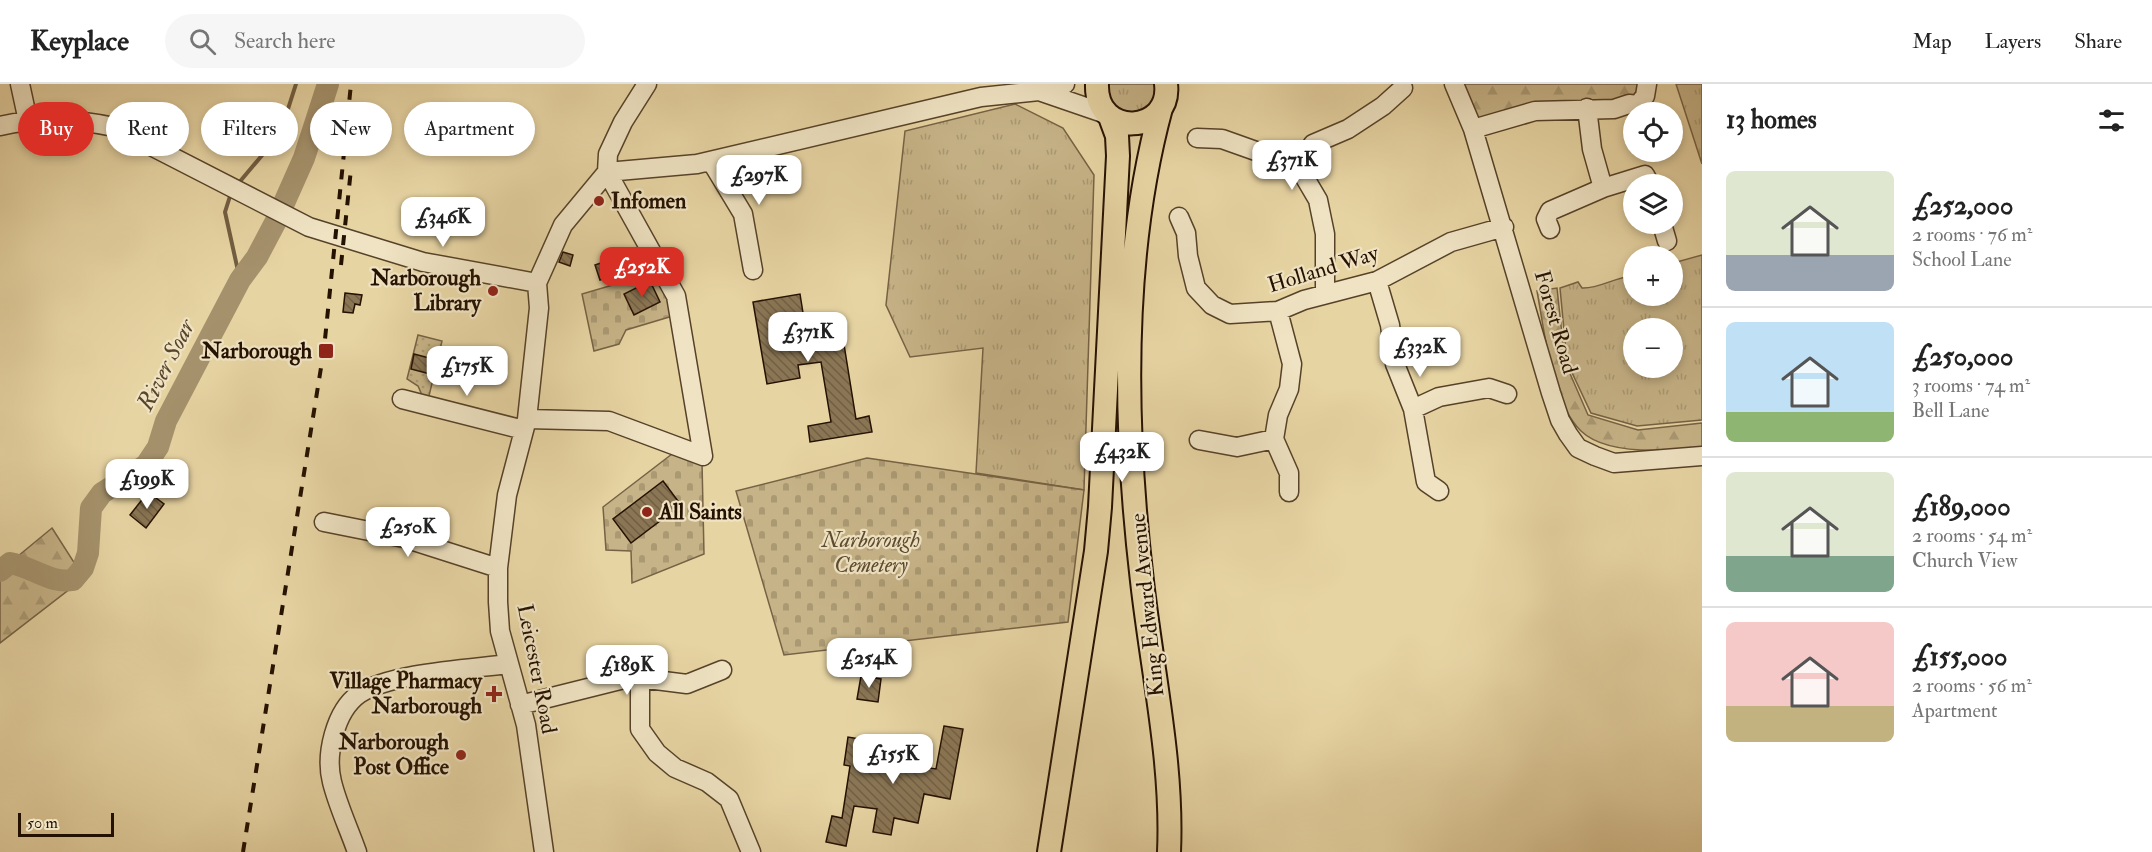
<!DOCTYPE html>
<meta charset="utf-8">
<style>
:root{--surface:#fff;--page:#f6f6f6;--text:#222;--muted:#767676;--line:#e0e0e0;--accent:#d93025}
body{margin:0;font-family:"IM FELL Double Pica",serif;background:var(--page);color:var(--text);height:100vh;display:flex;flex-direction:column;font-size:22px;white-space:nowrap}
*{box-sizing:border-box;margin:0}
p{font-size:20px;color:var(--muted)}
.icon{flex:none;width:33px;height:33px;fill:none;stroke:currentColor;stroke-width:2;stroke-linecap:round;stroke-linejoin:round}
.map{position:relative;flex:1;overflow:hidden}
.drawer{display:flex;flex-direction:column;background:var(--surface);width:450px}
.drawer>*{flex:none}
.guide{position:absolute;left:18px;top:18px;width:570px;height:54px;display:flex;gap:12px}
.fabs{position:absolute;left:1623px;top:18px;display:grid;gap:12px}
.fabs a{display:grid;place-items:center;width:60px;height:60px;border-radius:50%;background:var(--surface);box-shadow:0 3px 9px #0003;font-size:30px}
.scale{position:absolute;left:18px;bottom:15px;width:96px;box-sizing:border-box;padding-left:6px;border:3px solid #251100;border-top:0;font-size:16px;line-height:21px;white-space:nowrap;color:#251100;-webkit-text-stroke:4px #efe3c3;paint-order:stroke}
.price{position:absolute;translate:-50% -51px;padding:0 14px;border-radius:12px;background:#fff;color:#222;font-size:20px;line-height:39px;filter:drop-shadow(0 2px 3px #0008)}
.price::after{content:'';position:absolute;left:50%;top:36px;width:18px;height:14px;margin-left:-9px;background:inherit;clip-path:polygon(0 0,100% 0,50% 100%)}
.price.selected{background:var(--accent);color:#fff}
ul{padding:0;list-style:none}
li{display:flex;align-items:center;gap:18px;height:150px;padding:0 24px}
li+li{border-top:2px solid var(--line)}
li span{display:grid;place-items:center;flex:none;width:168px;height:120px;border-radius:9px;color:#555}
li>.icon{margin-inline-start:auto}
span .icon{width:72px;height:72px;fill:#fffc;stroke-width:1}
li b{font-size:26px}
h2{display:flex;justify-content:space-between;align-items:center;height:72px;padding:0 24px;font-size:26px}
.chip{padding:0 21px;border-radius:27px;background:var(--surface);box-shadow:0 3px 9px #0003;font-size:21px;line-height:54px}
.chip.selected{background:var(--accent);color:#fff}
header{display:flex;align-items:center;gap:36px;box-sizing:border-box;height:84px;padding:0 30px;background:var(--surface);border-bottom:2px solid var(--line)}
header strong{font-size:28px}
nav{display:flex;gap:33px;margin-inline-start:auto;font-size:21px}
.search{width:420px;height:54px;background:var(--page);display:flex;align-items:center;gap:15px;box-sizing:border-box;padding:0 21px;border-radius:33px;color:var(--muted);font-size:22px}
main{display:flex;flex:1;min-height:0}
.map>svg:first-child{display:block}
</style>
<header>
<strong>Keyplace</strong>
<div class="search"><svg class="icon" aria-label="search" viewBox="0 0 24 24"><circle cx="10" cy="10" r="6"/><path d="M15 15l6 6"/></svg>Search here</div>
<nav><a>Map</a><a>Layers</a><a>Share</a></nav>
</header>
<main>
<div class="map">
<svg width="1702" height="768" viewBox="0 0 1702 768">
<defs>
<pattern id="grass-tufts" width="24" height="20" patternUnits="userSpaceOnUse" patternTransform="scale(1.5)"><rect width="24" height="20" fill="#c6b387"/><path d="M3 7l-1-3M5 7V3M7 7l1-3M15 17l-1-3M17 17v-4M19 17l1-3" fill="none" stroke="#aa9973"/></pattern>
<pattern id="forest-firs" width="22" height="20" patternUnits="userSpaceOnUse" patternTransform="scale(1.5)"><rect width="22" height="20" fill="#c6b387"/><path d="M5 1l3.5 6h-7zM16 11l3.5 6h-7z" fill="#aa9973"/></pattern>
<pattern id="cemetery-stones" width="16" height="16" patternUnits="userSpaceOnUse" patternTransform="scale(1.5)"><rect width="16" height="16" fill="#c6b387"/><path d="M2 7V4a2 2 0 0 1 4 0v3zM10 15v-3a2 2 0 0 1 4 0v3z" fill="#aa9973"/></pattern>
<pattern id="garden-dots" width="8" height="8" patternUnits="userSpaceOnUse" patternTransform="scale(1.5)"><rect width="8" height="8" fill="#c6b387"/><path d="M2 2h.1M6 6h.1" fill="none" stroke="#aa9973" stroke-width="1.8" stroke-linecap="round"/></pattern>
<pattern id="building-back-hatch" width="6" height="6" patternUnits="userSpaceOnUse" patternTransform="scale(1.5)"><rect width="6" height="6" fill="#8a7655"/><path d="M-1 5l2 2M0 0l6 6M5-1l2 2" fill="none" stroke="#715f44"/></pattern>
</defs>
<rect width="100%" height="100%" fill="#e7d4a3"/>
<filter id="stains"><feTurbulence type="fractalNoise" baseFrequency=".00333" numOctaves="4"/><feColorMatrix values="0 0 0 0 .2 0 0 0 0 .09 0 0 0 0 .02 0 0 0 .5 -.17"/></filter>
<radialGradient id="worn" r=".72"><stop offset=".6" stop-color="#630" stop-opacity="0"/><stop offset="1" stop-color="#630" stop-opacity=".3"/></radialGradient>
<path fill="url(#grass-tufts)" stroke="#766244" stroke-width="1.5" fill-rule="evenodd" d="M1107,0H1159L1160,9L1146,30L1114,26Z
M1676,0H1702V80Z
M1015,20L1063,44L1094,91L1084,406L976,389L983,264L910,273L886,221L905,47Z
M1702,171V336L1637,342L1591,329L1567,278L1560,204L1578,198L1582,204C1599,205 1615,193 1633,192L1634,212H1672L1673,179ZM1672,244V284H1634V244Z"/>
<path fill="url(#forest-firs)" stroke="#766244" stroke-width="1.5" d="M1454,0H1647L1645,12L1473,45Z
M1557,204L1565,278L1588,331L1638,346L1702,339V363C1669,367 1607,372 1581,347C1552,320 1544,245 1537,207Z
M52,444L84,494L0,559V487Z"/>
<path fill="url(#cemetery-stones)" stroke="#766244" stroke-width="1.5" d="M657,188L676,231L626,246L619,260L594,267L582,210Z
M672,370L702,378L704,470L632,499L631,467L606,466L603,423Z
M867,374L1084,406L1068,538L784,571L736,407Z"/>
<path fill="url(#garden-dots)" stroke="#766244" stroke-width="1.5" d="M418,251L442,257L429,312L422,311L418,302L407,295Z"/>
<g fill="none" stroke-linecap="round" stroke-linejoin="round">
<path stroke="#725e41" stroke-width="4" d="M237,101L280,50L296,0
M231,109L225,128L240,196"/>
<path stroke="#a5926c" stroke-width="22" d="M0,487L10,479C33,483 50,500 73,496L83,484L88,469L91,424L102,409L146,381L158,363L166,337L240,196L257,173L276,137L304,74L328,0"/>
</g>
<path fill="url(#building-back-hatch)" stroke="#251100" stroke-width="1.5" d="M636,167L641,183L600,196L595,181Z
M563,168L573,171L570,182L559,178Z
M650,197L660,218L634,231L624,210Z
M345,209L362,211L360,221L355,220L353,229L343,228Z
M800,210L807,254L842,248L856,335L869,332L872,348L810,358L808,342L831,338L821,278L798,281L800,294L767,300L753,218Z
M414,270L437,276L434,291L411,285Z
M663,397L681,421L631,459L613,435Z
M148,408L164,420L146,444L130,431Z
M861,592L881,595L878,618L857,615Z
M944,642L963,645L950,715L924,710L918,739L894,734L891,751L873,748L877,725L854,722L846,762L826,758L832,732L842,734L850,682L844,681L848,653L873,657L870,675L936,685Z"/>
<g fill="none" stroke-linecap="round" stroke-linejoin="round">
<defs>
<path id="minor" d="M20,0L28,37
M1454,0L1473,45L1551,309L1560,336L1568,350L1578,364L1595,372L1614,379L1702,372
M1039,7L1106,30
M0,42C37,33 77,35 114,43L309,143L423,178L537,199
M1473,45L1535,27L1614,25L1629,20L1638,21L1645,12L1647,0
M1197,54L1222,55L1298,82L1318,116L1325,150V210
M711,77L743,130L753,186
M1298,82L1313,60L1348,45L1383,22L1403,4
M607,88L697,80L981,13L1039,7L1065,0
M607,88L676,212L703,372
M1603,104L1645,91L1650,100
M1179,133L1186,149L1188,172L1196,204L1212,221L1230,230L1278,227L1304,216L1377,197L1451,158L1504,143
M1662,140L1667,157
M1550,145L1546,135L1550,127L1603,104L1592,65L1587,24
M1377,197L1390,241L1395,280L1413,325L1426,398L1439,407
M537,199L539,224L527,335L507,411L498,484V518L500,547L526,641L544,768
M537,199L563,141L607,88L608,70L623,38L647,0
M1278,227L1292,280L1289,305L1278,331L1274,355L1289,389V408
M402,315L524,346
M1413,325L1439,313L1489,304L1507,310
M527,335L609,337L703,372
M1199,356L1237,363L1274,355
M324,438L404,454L498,484
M640,594V645L657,669L675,684L707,698L729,715L751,768
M520,621L632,593L687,600L722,586
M357,768C349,745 338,722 332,698C325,671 335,627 359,610C390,589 469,585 508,580"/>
<path id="major" d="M1097,0C1095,55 1172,50 1166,0
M1161,24C1120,175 1124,343 1142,497C1152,587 1173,678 1169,768
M1049,768L1096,467L1100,423L1118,72L1117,52L1110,33"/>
</defs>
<use href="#minor" stroke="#564229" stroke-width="21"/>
<use href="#major" stroke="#251100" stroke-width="26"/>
<use href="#minor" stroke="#efe3c3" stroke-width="18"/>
<use href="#major" stroke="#e7d4a3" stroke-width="22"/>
<path stroke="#251100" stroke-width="4" stroke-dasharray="10 10" stroke-linecap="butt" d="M341,181L351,85
M243,768L324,265L351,0"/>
</g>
<g fill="#8f2418" stroke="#efe3c3" stroke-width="2">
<circle cx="599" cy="117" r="6"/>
<circle cx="493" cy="207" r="6"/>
<rect x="318" y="259" width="16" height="16" rx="3"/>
<circle cx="647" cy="428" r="6"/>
<path d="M491 601h6v6h6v6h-6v6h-6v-6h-6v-6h6z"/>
<circle cx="461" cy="671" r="6"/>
</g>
<g text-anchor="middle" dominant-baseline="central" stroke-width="4.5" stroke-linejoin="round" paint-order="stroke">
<g font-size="22" font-weight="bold" fill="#251100" stroke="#efe3c3" text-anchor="end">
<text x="611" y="117" text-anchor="start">Infomen</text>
<text x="481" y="194">Narborough<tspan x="481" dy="25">Library</tspan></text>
<text x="312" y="267">Narborough</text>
<text x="659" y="428" text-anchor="start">All Saints</text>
<text x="482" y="597">Village Pharmacy<tspan x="482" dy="25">Narborough</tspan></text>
<text x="449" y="658">Narborough<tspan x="449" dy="25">Post Office</tspan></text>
</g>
<g font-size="22" fill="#251100" stroke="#efe3c3">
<text transform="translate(1323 185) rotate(-17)">Holland Way</text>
<text transform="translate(1556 238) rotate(74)">Forest Road</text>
<text transform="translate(1147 521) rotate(-96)">King Edward Avenue</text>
<text transform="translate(537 585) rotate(79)">Leicester Road</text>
</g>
<g font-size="22" font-style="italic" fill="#5d4a2f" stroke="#efe3c3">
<text x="871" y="456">Narborough<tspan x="871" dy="25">Cemetery</tspan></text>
</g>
<g font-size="24" font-style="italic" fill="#58452b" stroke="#efe3c3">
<text transform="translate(166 281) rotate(-63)">River Soar</text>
</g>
</g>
<rect width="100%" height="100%" filter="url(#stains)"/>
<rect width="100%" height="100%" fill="url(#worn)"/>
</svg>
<div class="fabs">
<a><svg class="icon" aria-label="locate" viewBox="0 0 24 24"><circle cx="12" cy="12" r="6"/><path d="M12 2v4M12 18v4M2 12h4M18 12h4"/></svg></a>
<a><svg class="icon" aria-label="layers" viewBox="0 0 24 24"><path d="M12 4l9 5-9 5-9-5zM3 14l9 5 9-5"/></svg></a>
<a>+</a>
<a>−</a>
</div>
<div class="scale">50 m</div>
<b class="price" style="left:1292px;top:107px">£371K</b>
<b class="price" style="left:759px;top:122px">£297K</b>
<b class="price" style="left:443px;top:164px">£346K</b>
<b class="price selected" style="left:642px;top:214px">£252K</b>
<b class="price" style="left:808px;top:279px">£371K</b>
<b class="price" style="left:1420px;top:294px">£332K</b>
<b class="price" style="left:467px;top:313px">£175K</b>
<b class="price" style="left:1122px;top:399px">£432K</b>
<b class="price" style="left:147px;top:426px">£199K</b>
<b class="price" style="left:408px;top:474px">£250K</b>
<b class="price" style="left:869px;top:605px">£254K</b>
<b class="price" style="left:627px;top:612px">£189K</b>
<b class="price" style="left:893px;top:701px">£155K</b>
<div class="guide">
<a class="chip selected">Buy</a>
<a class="chip">Rent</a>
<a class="chip">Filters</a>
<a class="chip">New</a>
<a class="chip">Apartment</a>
</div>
</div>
<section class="drawer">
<h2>13 homes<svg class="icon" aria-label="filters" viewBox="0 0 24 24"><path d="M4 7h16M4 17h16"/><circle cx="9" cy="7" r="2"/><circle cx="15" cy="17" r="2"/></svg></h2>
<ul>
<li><span style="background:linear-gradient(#dfe7d0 70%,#9aa5b1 0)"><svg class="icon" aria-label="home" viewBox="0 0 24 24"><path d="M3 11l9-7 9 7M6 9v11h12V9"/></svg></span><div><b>£252,000</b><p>2 rooms · 76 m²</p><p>School Lane</p></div></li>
<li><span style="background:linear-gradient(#bfe0f5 75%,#8fb573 0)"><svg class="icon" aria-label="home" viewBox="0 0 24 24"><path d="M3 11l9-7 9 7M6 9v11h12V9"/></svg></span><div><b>£250,000</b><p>3 rooms · 74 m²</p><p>Bell Lane</p></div></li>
<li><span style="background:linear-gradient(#dfe7d0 70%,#7fa58c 0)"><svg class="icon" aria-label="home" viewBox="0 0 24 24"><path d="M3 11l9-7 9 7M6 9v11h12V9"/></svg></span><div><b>£189,000</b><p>2 rooms · 54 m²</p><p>Church View</p></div></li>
<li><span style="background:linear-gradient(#f6c9c9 70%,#c2b280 0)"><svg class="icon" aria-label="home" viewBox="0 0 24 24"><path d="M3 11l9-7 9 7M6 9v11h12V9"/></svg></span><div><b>£155,000</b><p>2 rooms · 56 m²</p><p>Apartment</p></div></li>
</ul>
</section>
</main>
